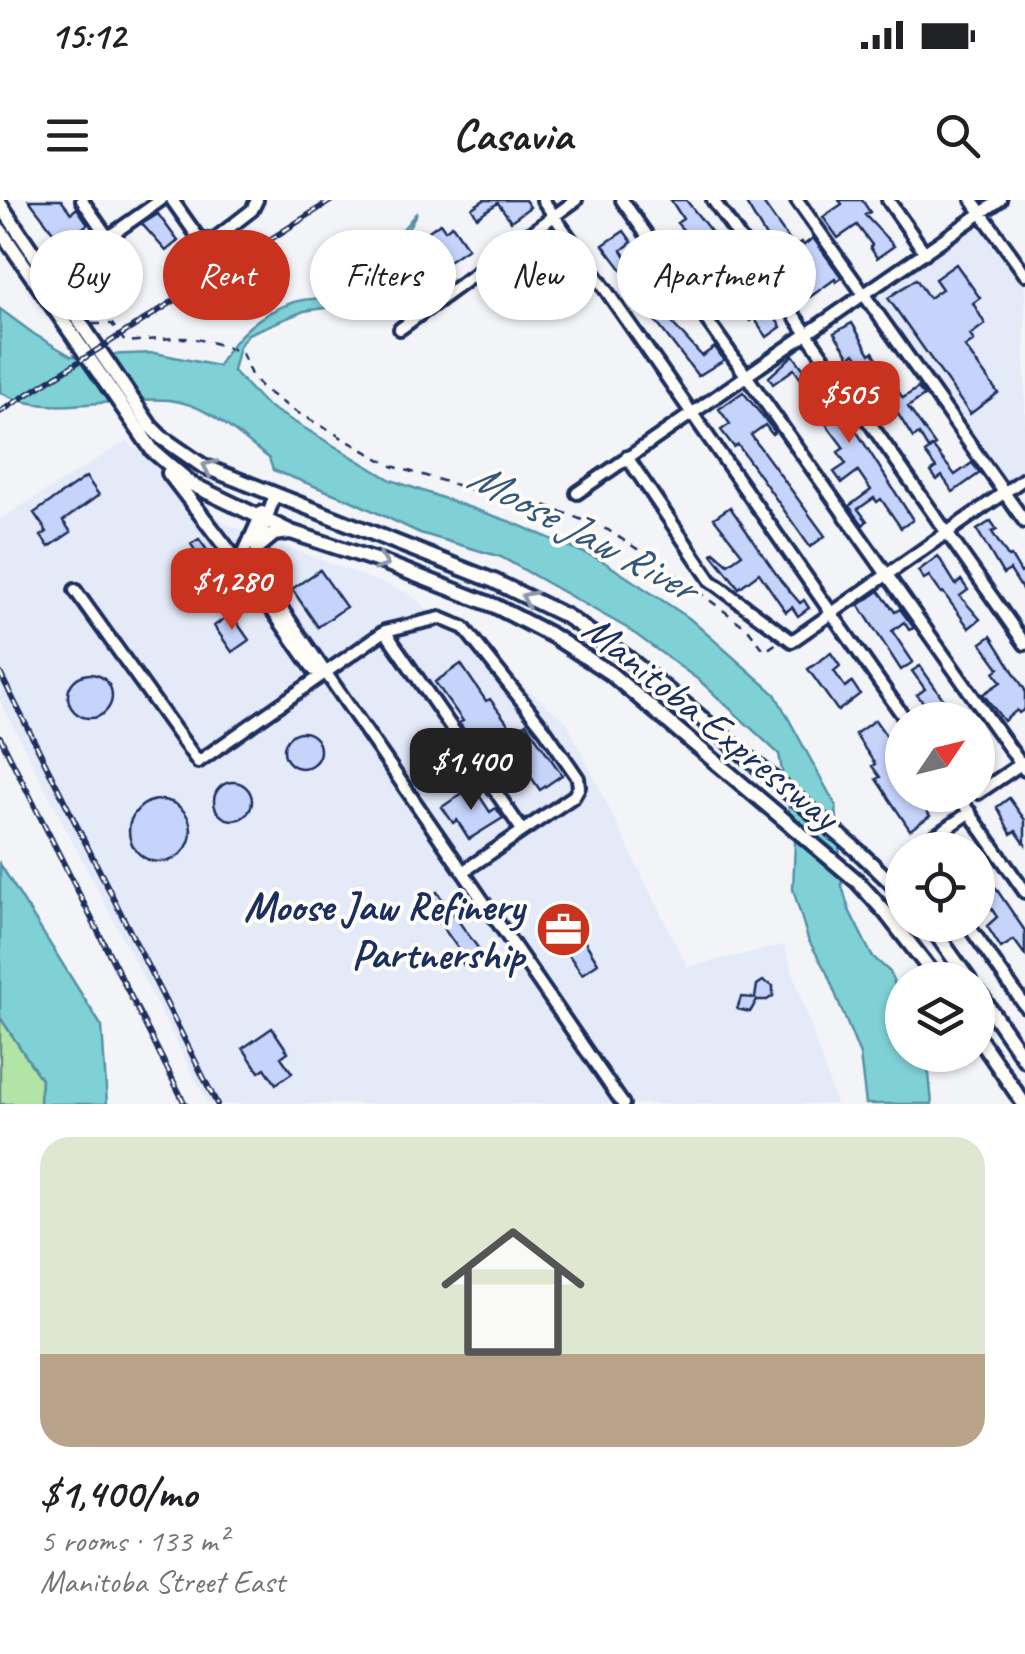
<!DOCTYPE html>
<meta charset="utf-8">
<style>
:root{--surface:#fff;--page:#f6f6f6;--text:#202124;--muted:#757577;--line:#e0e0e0;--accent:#c8321e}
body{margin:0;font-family:Caveat,sans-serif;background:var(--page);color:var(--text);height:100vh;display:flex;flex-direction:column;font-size:38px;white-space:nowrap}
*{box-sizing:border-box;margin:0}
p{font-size:32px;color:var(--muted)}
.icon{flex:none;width:55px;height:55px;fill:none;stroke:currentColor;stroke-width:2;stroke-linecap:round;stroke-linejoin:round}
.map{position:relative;height:904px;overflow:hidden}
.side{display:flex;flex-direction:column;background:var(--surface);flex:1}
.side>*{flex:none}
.guide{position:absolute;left:30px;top:30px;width:965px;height:90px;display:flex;gap:20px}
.needle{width:65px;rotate:55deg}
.buttons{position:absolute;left:885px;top:502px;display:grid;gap:20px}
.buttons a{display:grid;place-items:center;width:110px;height:110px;border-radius:50%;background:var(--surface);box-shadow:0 2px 8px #0004;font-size:50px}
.price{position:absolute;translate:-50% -85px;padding:0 22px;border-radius:20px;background:var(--accent);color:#fff;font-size:32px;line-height:65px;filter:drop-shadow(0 2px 5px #0008)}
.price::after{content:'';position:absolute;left:50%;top:60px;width:30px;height:22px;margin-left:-15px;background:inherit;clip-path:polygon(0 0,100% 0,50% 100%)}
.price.selected{background:#222;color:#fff}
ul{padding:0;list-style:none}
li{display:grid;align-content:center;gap:20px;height:530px;padding:0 40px}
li+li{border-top:2px solid var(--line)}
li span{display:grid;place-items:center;height:310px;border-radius:30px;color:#555}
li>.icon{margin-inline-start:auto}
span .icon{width:180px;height:180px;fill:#fffc;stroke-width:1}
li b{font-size:42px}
.tag{padding:0 35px;border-radius:45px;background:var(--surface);box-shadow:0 2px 8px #0004;font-size:35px;line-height:90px}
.tag.selected{background:var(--accent);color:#fff}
.status{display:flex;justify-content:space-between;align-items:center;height:70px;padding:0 50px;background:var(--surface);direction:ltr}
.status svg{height:28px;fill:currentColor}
header{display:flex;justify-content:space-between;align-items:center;height:130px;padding:0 40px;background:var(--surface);font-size:45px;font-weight:700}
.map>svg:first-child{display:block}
</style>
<div class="status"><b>15:12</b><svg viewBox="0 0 49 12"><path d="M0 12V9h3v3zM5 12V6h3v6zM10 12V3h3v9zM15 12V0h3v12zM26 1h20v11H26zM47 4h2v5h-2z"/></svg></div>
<header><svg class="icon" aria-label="menu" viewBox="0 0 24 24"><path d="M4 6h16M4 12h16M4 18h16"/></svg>Casavia<svg class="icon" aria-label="search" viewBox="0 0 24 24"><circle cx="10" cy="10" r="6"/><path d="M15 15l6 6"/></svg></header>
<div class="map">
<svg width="1025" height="904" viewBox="0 0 1025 904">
<rect width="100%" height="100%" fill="#f2f4f8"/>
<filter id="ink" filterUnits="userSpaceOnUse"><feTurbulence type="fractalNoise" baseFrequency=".01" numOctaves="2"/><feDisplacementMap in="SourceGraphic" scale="20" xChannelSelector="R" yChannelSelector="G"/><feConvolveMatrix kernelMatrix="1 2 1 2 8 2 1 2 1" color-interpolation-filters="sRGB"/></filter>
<g filter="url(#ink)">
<path fill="#e5eaf9" d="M979,24L1025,87V268L1005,282L876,96Z
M127,241L226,324L408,393L567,522L687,767L784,745L836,904H208L0,501V319Z"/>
<path fill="#b2e4a5" stroke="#668a82" stroke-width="2.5" d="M0,817L41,879L40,904H0Z"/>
<path fill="#7fd1d6" stroke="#5790a6" stroke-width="2.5" d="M417,12L393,57L347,97L331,107L304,111L248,134L239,146L233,171L266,205L391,280L511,322L601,360L689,418L775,494L836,606L842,686L849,710L872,756L890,772L902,804V855H921L929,874L932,904H866L860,855L827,773L808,739L793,689L795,642L779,554L700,481L627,428L501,357L420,333L350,300L273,270L269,258C238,236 209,204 169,200C117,195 48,220 0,192V109L34,134L71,156L155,153L218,166C236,135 259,113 294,102C306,98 322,100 333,95C361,83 398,35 417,12Z
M0,664L102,827L107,904H40L41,879L0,817Z"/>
<path fill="#c6d4fb" stroke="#1b2f5e" stroke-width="2.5" d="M29,0H61L71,13L77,8L88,24L62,43Z
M484,0H525L530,7L511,21L498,3L477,17L472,8Z
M671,0H686L724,48L713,55L706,45L702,47L696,39L693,41L677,23L683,19Z
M744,0H761L794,47L801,42L804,45L813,38L842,78L836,82L835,79L810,97L772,47Z
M839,0H862L870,12L865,15L894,46L877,58L870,47L872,45L857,25L838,38L823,17L842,4Z
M158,14L178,41L166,51L142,24Z
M440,23L445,30L452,25L468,48L447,62L426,33Z
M624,31L632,42L622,50L651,97L654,94L667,110L676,122L673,124L702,156L715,147L724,160L698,176L636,96L625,81L629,79L603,45Z
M738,62L781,127L767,137L754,118L750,121L745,113L748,111L744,101L725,71Z
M956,64L980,98L973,103L985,124L970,135L974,141L965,147L998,193L970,214L888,98L916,79L929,98L942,89L935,79Z
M852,123L870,154L873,152L881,164L875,169L884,182L869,192L864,185L872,179L855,153L850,157L834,133Z
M793,155L805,171L811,166L838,200L832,204L845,224L849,221L857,232L913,320L901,328L881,299L877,302L874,298L858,309L867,321L863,325L849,306L871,290L858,271L842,283L834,272L846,264L838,252L844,248L823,220L826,218L810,192L794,169L773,184L769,177Z
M895,187L903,198L918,188L924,196L908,207L935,245L928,249L919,234L913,238L898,214L895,217L888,209L892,206L884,194Z
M743,192L775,232L772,234L765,225L751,235L825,336L810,347L738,245L734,247L721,230L730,224L719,209Z
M933,247L955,275L972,263L980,273L953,292L942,276L937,280L931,272L936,268L925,253Z
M86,277L99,295L63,321L71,332L49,347L41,336L47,332L34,313Z
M730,307L781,381L800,403L804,400L809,408L798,416L792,407L786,412L759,373L739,388L712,354L714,352L728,364L742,354L714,318Z
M991,321L997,330L992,332L1008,357L1011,356L1021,373L1025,370V394L1010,370L1003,374L977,330Z
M199,339L230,382L215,392L204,376L209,373L191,344Z
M938,356L956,385L961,380L968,390L960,396L980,419L969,428L943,392L941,393L929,376L924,379L918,371Z
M320,370L346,407L318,427L292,389Z
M879,391L895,412L900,409L914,428L909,430L904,422L892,431L913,462L901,470L859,405Z
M231,414L249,440L232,452L214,426Z
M991,436L1025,490V509L1019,513L1017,510L1004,521L983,494L1001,482L994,472L999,468L981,443Z
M831,453L840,466L834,471L845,487L852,482L860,494L838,511L808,469Z
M461,464L486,501L490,499L514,532L526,523L562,575L540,590L526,570L513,579L502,563L494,569L459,523L463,521L435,482Z
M920,466L951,510L938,519L917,495L925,489L912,471Z
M68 496a22 22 0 1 1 44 0a22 22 0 1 1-44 0Z
M875,520L895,548L890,552L902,576V595H916L930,616L910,630L876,579L880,577L872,566L875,564L855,534Z
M284 550a18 18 0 1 1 36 0a18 18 0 1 1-36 0Z
M214 601a19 19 0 1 1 38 0a19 19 0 1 1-38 0Z
M473,586L490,612L496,608L503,618L469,639L457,620L453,623L442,607Z
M1009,598L1025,620V644L1016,631L1011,634L997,607Z
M129 631a31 31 0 1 1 62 0a31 31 0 1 1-62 0Z
M978,677L988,692L995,687L1025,731V755L1014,740L1001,748L987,726L997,717L989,705L978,713Z
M437,692L481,752L464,765L458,757L462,754L424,701Z
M563,706L598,763L582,774L544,719Z
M763,781L773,786V796L767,800H757L750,812L737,809L741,797L755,798L757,785Z
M272,828L288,852L281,857L292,873L276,884L265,868L259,872L243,848Z"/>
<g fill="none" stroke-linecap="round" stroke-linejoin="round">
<defs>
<path id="minor" d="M82,0L133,74
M172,0L198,37L212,41L252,10L257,0
M543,0L906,520
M622,0L1025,570
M713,0L1025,444
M797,0L1025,322
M888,0L925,53
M972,0L1025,74
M47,80L161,0
M400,129L576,0
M627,257L711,381L792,441L1025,278
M577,293L1000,0
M275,294L257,348L255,370L623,904
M262,312L245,350V372L314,470L324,473
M75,390L198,562L385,431L440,418L464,428L545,530L578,578L579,587L574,596L464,671
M385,431L522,630
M978,593L1024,562
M957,595L1025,692
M915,650L970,612
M968,725L1025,806"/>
<path id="major" d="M0,4L151,227L161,237L203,266L494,381L566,416L626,457L688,507L857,650L902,693
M0,30L153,251L193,285L291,332L385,363L495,406L553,436L610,473L857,681L886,713L938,780
M169,273L245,372
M257,348L274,334L290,332
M930,725L969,780
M978,792L1025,860
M978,837L1024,904"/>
</defs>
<use href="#minor" stroke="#1b2f5e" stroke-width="18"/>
<use href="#major" stroke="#1b2f5e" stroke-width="20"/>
<path stroke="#1b2f5e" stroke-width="2.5" stroke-dasharray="8 8" stroke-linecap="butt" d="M93,124H112L125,142C179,138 190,132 242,153L251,175L262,188L293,210L392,266L524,305L539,303L608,330L671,371L748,429L765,451L777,443"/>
<use href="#minor" stroke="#fdfcf7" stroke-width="10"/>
<use href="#major" stroke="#fdfcf7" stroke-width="12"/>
<defs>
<path id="rail" d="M0,212L332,0
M0,473L217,904
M0,537L185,904"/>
</defs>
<use href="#rail" stroke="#1b2f5e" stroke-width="6"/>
<use href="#rail" stroke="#fdfcf7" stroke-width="2.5" stroke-dasharray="8" stroke-linecap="butt"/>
</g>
<defs><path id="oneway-chevron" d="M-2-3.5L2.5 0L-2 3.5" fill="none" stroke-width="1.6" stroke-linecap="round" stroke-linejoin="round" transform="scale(2.5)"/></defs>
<g stroke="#8c96aa">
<use href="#oneway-chevron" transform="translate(209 267) rotate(-155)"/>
<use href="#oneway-chevron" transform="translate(382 363) rotate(20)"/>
<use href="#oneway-chevron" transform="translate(528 398) rotate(-154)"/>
</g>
</g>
<defs>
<symbol id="office-disc" viewBox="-11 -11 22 22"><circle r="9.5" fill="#c8321e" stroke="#fdfcf7"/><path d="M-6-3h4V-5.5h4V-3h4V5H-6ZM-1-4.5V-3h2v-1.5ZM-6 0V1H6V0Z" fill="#fff"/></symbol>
</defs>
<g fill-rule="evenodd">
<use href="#office-disc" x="532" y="698" width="63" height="63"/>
</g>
<g text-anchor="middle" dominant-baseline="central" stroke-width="8" stroke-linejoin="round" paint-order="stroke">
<g font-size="42" fill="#1b2f5e" stroke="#fdfcf7">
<text transform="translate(711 522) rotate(39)">Manitoba Expressway</text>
</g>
<g font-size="42" font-weight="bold" fill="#1b2f5e" stroke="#fdfcf7" text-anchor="end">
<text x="524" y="706">Moose Jaw Refinery<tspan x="524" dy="48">Partnership</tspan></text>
</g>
<g font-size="45" font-style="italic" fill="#34587c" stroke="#fdfcf7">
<text transform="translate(582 331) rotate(28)">Moose Jaw River</text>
</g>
</g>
</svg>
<div class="buttons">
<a><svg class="needle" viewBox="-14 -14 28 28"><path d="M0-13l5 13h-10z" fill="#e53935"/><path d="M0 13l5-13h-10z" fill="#757577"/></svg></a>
<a><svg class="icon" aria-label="locate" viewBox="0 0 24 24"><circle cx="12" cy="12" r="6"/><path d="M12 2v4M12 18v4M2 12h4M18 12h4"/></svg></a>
<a><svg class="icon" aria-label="layers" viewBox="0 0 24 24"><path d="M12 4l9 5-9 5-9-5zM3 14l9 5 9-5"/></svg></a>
</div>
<b class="price" style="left:849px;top:246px">$505</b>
<b class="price" style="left:232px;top:433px">$1,280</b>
<b class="price selected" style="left:471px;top:613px">$1,400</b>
<div class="guide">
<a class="tag">Buy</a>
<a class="tag selected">Rent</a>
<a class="tag">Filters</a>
<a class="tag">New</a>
<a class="tag">Apartment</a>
</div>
</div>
<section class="side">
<ul>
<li><span style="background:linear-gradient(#dfe7d0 70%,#b9a48a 0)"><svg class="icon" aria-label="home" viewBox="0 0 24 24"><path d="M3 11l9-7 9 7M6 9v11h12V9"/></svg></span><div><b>$1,400/mo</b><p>5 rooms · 133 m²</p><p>Manitoba Street East</p></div></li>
</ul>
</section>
